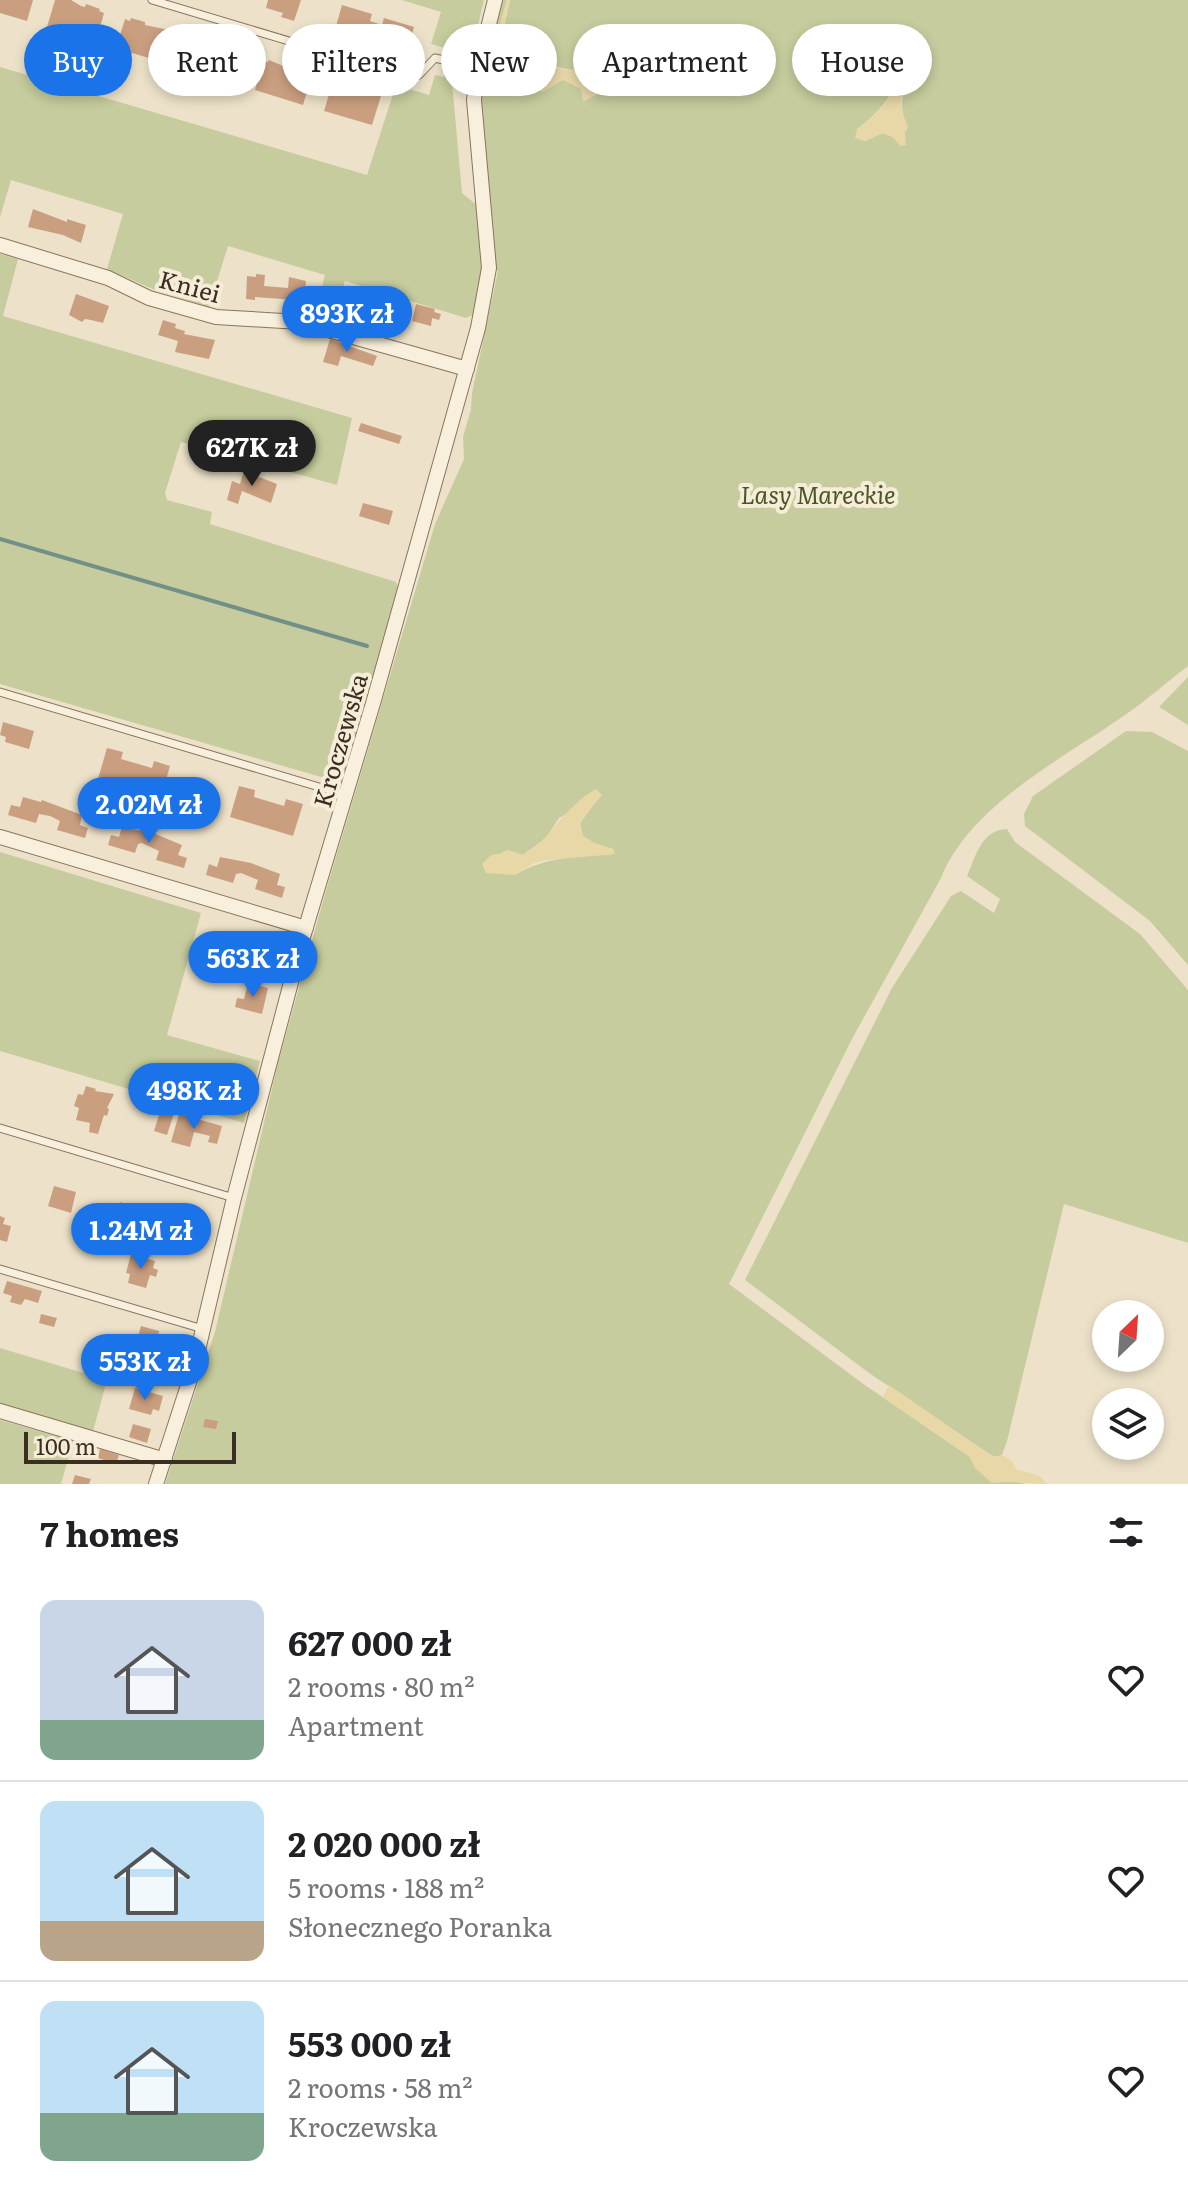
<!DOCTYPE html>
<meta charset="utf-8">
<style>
:root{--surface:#fff;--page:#f6f6f6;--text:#202124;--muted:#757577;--line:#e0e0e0;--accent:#1a73e8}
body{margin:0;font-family:Literata,serif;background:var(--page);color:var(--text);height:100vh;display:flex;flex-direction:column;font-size:30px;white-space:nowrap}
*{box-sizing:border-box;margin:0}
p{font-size:26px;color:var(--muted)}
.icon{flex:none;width:44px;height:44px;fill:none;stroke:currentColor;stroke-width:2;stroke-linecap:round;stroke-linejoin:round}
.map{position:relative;height:1484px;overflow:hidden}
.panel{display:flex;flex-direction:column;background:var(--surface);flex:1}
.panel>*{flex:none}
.top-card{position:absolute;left:24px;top:24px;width:1140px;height:72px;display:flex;gap:16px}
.needle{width:52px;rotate:25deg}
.fabs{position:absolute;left:1092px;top:1300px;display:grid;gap:16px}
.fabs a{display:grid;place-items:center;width:72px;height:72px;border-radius:50%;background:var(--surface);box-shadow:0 4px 12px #0003;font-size:40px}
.scale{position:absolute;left:24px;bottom:20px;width:212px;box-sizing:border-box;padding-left:8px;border:4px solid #3a2d21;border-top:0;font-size:22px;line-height:28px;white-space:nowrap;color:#3a2d21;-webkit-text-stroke:6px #f5edd8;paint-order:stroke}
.price{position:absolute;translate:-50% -68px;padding:0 18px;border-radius:28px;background:var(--accent);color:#fff;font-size:26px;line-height:52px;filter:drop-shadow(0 2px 4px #0008)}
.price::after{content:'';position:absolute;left:50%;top:48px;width:24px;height:18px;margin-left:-12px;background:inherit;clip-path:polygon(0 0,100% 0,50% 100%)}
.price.active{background:#222;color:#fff}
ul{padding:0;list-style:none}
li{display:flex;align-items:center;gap:24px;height:200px;padding:0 40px}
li+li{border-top:2px solid var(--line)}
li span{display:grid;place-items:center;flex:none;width:224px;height:160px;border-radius:16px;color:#555}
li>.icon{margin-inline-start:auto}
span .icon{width:96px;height:96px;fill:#fffc;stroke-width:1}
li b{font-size:34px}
h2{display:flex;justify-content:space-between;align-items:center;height:96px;padding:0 40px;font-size:34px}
.tag{padding:0 28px;border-radius:36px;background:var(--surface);box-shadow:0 4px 12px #0003;font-size:28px;line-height:72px}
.tag.active{background:var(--accent);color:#fff}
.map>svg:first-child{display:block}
</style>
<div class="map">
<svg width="1188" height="1484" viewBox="0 0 1188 1484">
<rect width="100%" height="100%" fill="#ede2c9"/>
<path fill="#c6cc9d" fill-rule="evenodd" d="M402,0H484L472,50L462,53L431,44L441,12Z
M501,0H507L498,35V46C513,45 527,59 539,68L538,76L557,81L563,79L581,89L584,101L601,92L583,70C552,71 523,54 503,31L510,0H1188V666C1167,682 1147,700 1125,715C1064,758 970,805 941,878L852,1039L729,1284L862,1383L970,1457L976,1469L1025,1484H165L215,1332L278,1063L325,894L435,524L464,459L463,437L471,409L472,393L498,271L496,268L480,111L481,82ZM900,78H908C901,97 899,108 908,127L898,141L893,137L883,133L865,141L857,129C875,116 891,98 900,78ZM601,795L580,823L583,836L594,843L613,849L614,854C579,857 546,856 515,875L491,855L500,854L507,850L523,855L546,838L559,818Z
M0,67L367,175L396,85L429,95L435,75L444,77L446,70L451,71L462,193L478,206L483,268L475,314L466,318L345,281L332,322L314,317L325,275L228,246L209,307L155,290L107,269L123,214L11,180L0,217Z
M0,254L18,259L3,316L352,418L337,485L181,442L165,493L167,500L212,512L210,524L396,582L398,587L397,597L342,783L0,684Z
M1188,677V725L1159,707Z
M1126,731L1152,732L1188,751V965L1150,921L1025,826L1024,814L1033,796Z
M1007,829L1015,842L1140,934L1188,990V1243L1064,1204L1007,1441L1002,1455L994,1457L869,1373L745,1280L892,988L951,896L961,891L994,913L1000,899L967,876C976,856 981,830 1007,829Z
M0,852L201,913L167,1035L260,1061L244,1123L0,1051Z
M0,1348L107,1380L92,1435L0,1407Z
M0,1420L73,1441L61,1484H0Z"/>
<path fill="#e8d7a7" d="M507,0H510L503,31L509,40L557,68L566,70L590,68V81L605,84L601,92L583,101L581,89L563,80L543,92L534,87L539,68C525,57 512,45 496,47L494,43Z
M902,69H910L913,75L907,82L909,91L906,96L903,91C898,103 903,115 908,127L905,132L906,145L900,146L893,137L883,133L865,141L855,138L857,129C877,115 898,94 902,69Z
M596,789L602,795L580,822L583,836L594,843L613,849L615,854L547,860L534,863L515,875L486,873L482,864L491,855L500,854L507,850L523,855C553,838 562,808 596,789Z
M889,1385L993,1457L1002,1455L1012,1461L1016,1469L1040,1476L1046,1484C1027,1484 1010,1480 992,1483L976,1469L970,1457L883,1397Z"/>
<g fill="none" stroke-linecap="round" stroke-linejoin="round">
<path stroke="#709088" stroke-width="4" d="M0,539L367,646"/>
</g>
<path fill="#ca9f80" d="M0,0H33L27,21L0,13Z
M55,0H71L81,6L85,7L86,4L100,9L99,11L104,13L96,42L47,27Z
M268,0H301L294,21L281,17L283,13L266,8Z
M342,5L372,14L370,21L382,25L384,18L414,27L406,55L393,51L394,47L377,42L381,30L369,27L365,38L349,33L347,37L334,33Z
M131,18L145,22V25L169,30L168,32L174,34L165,63L116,48L125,19L130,21Z
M200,39L219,47L238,50V53L243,55L234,83L185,69L194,40L199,41Z
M269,60L288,68L292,69L293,67L307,71V74L312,75L303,105L255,90L263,61L268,62Z
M333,81L338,83V81L357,89L361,90L362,88L377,92L376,95L381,96L372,125L324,111Z
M33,209L67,222V219L86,225L81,243L63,235L28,227Z
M256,274L265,275L264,286L288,288L289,277L306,281L304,304L295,303V300L255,297V300L246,299L247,276L256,277Z
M76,294L109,306L103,323L91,320L85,319L82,322L69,315Z
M416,304L435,309L434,312L441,314L439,320L432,318L431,326L412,321Z
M163,320L176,324L175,328L185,331L184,334L215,340L209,359L175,352L178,341L158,335Z
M330,339L377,356L373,366L341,356L338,366L323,362Z
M361,423L402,436L399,444L358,431Z
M244,471L277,484L271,503L242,491L238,504L227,500L232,481L240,484Z
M363,503L393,511L389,525L359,516Z
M3,722L34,731L29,749L5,742L6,737L0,735Z
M107,748L123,752L121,759L152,768L154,761L170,766L161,797L98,779Z
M239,786L255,790L254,797L284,806L286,799L303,804L293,836L230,817Z
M23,797L41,802L42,800L82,815L80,825L88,828L85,838L57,830L60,821L50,816L39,814L36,823L8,815L11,805L20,807Z
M122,827L153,833L182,845L178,855L187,858L184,868L156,860L159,851L142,843L138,844L135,853L108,845L111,835L119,837Z
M220,857L251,863L280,874L277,885L285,887L282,898L255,889L258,880L241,873L236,874L233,883L206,875L209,864L217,867Z
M211,953L239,961L235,973L208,965Z
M255,963L269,967L267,974L253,970Z
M248,983L268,988L262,1014L235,1007L237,998L244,999Z
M86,1086L96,1089L95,1091L114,1094L107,1108L109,1109L107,1116L104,1115L98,1134L89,1132L90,1123L76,1120L79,1108L74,1106L78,1094L83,1095Z
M163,1102L176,1107L167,1135L154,1131L159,1115L155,1114L156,1110L160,1112Z
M179,1114L222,1126L217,1144L208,1142L210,1136L194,1132L190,1147L171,1142Z
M54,1186L76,1192L71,1213L48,1206Z
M120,1202L130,1206L129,1209L144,1212L138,1232L114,1223Z
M0,1216L5,1218L3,1224L11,1226L7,1242L0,1240Z
M174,1217L199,1224L190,1254L165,1247Z
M131,1254L155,1261L153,1268L158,1270L156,1277L150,1275L146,1288L128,1283L130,1274L126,1273Z
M7,1281L42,1291L38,1303L25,1299L21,1305L10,1302L12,1296L3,1293Z
M41,1314L57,1318L54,1327L39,1323Z
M141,1326L159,1331L155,1353L152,1357L133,1354Z
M135,1388L163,1396L159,1411L153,1409L151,1415L129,1409Z
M205,1419L218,1421L216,1429L203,1427Z
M133,1424L151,1429L147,1443L129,1437Z
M100,1449L119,1455L116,1464L98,1458Z
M75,1475L91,1479L89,1484H72Z"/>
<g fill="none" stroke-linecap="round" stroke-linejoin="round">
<defs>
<path id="service" d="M152,0L409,77L419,75L435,58L477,68
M0,692L346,795
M0,1128L234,1198
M0,1269L203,1329"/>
<path id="minor" d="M0,245L108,278L149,298L216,317L300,322L467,369
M0,837L306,928
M0,1411L165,1460
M156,1484L194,1367L234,1198L303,937L374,700L478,328L489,268L474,100L478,68L495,0"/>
</defs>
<use href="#service" stroke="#89755e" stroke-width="9"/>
<use href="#minor" stroke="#89755e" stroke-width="16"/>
<use href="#service" stroke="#f8f0dc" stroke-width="7"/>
<use href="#minor" stroke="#f8f0dc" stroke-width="14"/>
</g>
<g text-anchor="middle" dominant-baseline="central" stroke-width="8" stroke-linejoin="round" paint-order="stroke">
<g font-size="24" fill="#3a2d21" stroke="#f5edd8">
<text transform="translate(190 285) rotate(15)">Kniei</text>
<text transform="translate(339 740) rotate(-74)">Kroczewska</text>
</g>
<g font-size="24" font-style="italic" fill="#4a5628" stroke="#f5edd8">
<text x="818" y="493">Lasy Mareckie</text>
</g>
</g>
</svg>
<div class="fabs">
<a><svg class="needle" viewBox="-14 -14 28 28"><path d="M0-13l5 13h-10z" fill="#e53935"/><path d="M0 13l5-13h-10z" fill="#757577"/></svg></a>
<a><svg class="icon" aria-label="layers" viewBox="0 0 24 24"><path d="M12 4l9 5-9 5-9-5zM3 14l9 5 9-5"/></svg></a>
</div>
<div class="scale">100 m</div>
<b class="price" style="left:347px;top:354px">893K zł</b>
<b class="price active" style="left:252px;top:488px">627K zł</b>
<b class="price" style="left:149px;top:845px">2.02M zł</b>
<b class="price" style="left:253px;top:999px">563K zł</b>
<b class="price" style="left:194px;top:1131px">498K zł</b>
<b class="price" style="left:141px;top:1271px">1.24M zł</b>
<b class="price" style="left:145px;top:1402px">553K zł</b>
<div class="top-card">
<a class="tag active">Buy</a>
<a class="tag">Rent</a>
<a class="tag">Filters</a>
<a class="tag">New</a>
<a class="tag">Apartment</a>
<a class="tag">House</a>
</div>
</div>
<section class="panel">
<h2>7 homes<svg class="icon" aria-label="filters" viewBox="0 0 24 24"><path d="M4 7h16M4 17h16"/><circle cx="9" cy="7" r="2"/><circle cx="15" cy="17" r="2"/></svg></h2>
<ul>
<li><span style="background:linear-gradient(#c9d6e8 75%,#7fa58c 0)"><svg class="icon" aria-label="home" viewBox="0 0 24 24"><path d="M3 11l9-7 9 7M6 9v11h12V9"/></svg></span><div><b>627 000 zł</b><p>2 rooms · 80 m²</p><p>Apartment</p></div><svg class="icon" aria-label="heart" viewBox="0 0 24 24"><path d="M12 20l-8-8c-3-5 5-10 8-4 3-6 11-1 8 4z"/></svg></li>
<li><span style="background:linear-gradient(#bfe0f5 75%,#b9a48a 0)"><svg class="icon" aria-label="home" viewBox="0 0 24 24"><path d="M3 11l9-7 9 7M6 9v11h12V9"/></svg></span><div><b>2 020 000 zł</b><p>5 rooms · 188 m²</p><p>Słonecznego Poranka</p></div><svg class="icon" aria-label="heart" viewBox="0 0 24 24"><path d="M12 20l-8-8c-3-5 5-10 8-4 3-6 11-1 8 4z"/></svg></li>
<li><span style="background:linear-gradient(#bfe0f5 70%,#7fa58c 0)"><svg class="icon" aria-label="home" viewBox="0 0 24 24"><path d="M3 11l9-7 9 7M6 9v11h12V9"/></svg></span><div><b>553 000 zł</b><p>2 rooms · 58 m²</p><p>Kroczewska</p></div><svg class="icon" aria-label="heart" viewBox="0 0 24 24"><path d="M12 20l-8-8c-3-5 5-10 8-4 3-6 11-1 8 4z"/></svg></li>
</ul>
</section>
